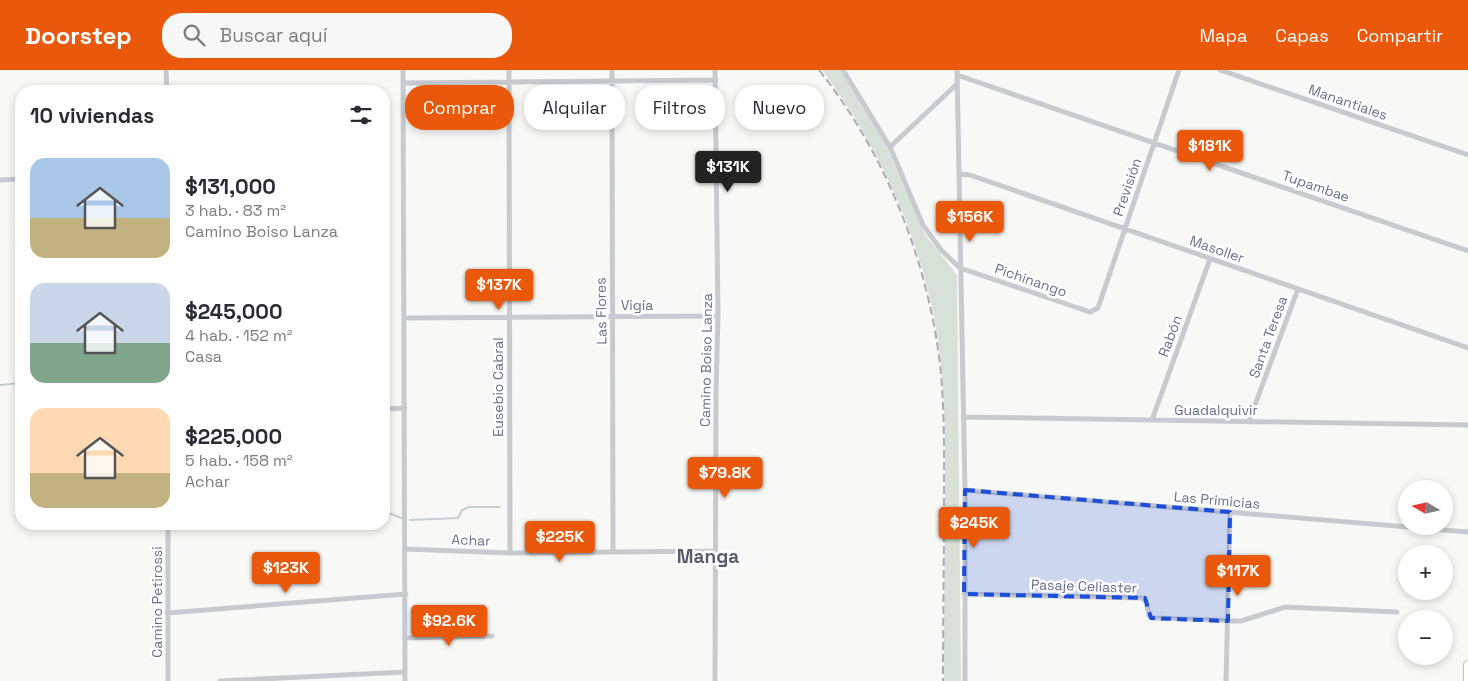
<!DOCTYPE html>
<html lang="es">
<meta charset="utf-8">
<style>
:root{--surface:#fff;--page:#f7f7f7;--text:#2b2b33;--muted:#7c7c81;--accent:#ea580c}
body{margin:0;font-family:"Space Grotesk",sans-serif;background:var(--page);color:var(--text);height:100vh;display:flex;flex-direction:column;font-size:19px;white-space:nowrap}
*{box-sizing:border-box;margin:0}
p{font-size:16px;color:var(--muted)}
.icon{flex:none;width:28px;height:28px;fill:none;stroke:currentColor;stroke-width:2;stroke-linecap:round;stroke-linejoin:round}
.map{position:relative;flex:1;overflow:hidden}
.sheet{position:absolute;left:15px;top:15px;width:375px;height:445px;display:flex;flex-direction:column;background:var(--surface);border-radius:20px;box-shadow:0 2px 8px #0003}
.sheet>*{flex:none}
.guide{position:absolute;left:405px;top:15px;width:475px;height:45px;display:flex;gap:10px}
.needle{width:32px;rotate:279deg}
.controls{position:absolute;left:1398px;top:410px;display:grid;gap:10px}
.controls a{display:grid;place-items:center;width:55px;height:55px;border-radius:50%;background:var(--surface);box-shadow:0 2px 8px #0003;font-size:25px}
.price{position:absolute;translate:-50% -42px;padding:0 11px;border-radius:5px;background:var(--accent);color:#fff;font-size:16px;line-height:32px;filter:drop-shadow(0 1px 2px #0008)}
.price::after{content:'';position:absolute;left:50%;top:30px;width:15px;height:11px;margin-left:-8px;background:inherit;clip-path:polygon(0 0,100% 0,50% 100%)}
.price.on{background:#222;color:#fff}
ul{padding:0;list-style:none}
li{display:flex;align-items:center;gap:15px;height:125px;padding:0 15px}
li span{display:grid;place-items:center;flex:none;width:140px;height:100px;border-radius:15px;color:#555}
li>.icon{margin-inline-start:auto}
span .icon{width:60px;height:60px;fill:#fffc;stroke-width:1}
li b{font-size:21px}
h2{display:flex;justify-content:space-between;align-items:center;height:60px;padding:0 15px;font-size:21px}
.pill{padding:0 18px;border-radius:20px;background:var(--surface);box-shadow:0 2px 8px #0003;font-size:18px;line-height:45px}
.pill.on{background:var(--accent);color:#fff}
header{display:flex;align-items:center;gap:30px;box-sizing:border-box;height:70px;padding:0 25px;background:var(--accent);color:#fff}
header strong{font-size:24px}
nav{display:flex;gap:28px;margin-inline-start:auto;font-size:18px}
.search{width:350px;height:45px;background:var(--page);display:flex;align-items:center;gap:12px;box-sizing:border-box;padding:0 18px;border-radius:20px;color:var(--muted);font-size:19px}
.map>svg:first-child{display:block}
</style>
<header>
<strong>Doorstep</strong>
<div class="search"><svg class="icon" aria-label="search" viewBox="0 0 24 24"><circle cx="10" cy="10" r="6"/><path d="M15 15l6 6"/></svg>Buscar aquí</div>
<nav><a>Mapa</a><a>Capas</a><a>Compartir</a></nav>
</header>
<div class="map">
<svg width="1468" height="611" viewBox="0 0 1468 611">
<rect width="100%" height="100%" fill="#f8f9f6"/>
<path fill="#d8e1d7" d="M822,0H840L885,73L924,163L957,205L961,611H944C944,558 944,505 945,452C945,392 947,332 938,272C924,173 881,79 822,0Z"/>
<g fill="none" stroke-linecap="round" stroke-linejoin="round">
<path stroke="#c7cdd5" stroke-width="2" d="M0,315L21,313
M384,441L401,448
M410,450L458,448L462,440L469,437H500"/>
<defs>
<path id="secondary" d="M1468,611V595"/>
</defs>
<use href="#secondary" stroke="#bfc1c8" stroke-width="10"/>
<path stroke="#c8cad0" stroke-width="5" d="M166,0L167,21
M403,0L405,611
M509,0L510,483
M612,0L613,482
M843,0L890,77L923,155L941,180L960,198L1090,242L1098,238L1179,0
M957,0L965,420V611
M1220,0L1468,85
M957,5L1468,181
M403,13L716,10
M890,77L957,14
M959,104L970,105L1468,278
M0,110L21,109
M405,248L718,246
M384,339L405,338
M963,347L1468,355
M1152,350L1210,189
M1249,351L1298,219
M965,420L1468,462
M168,454V611
M405,479L510,483L715,481
M964,524L1142,528L1146,532L1149,546L1154,548L1241,551L1285,537L1397,542
M167,543L406,524
M406,568L492,566
M220,611L405,602
M715,611L716,324L718,246L715,0
M1226,611L1230,442"/>
<use href="#secondary" stroke="#fff" stroke-width="8"/>
<path stroke="#aaadb6" stroke-width="2" stroke-dasharray="8 4" stroke-linecap="butt" d="M819,0C885,83 927,188 940,294C945,341 944,389 944,437C944,495 943,553 943,611"/>
</g>
<path fill="#1d4ed8" fill-opacity="0.2" stroke="#1d4ed8" stroke-width="4" stroke-dasharray="10 6" stroke-linejoin="round" d="M965,420L1230,442L1228,551L1151,548L1145,528L964,524Z"/>
<g text-anchor="middle" dominant-baseline="central" stroke-width="5" stroke-linejoin="round" paint-order="stroke">
<g font-size="14" fill="#65708a" stroke="#fff">
<text transform="translate(1348 32) rotate(19)">Manantiales</text>
<text transform="translate(1316 116) rotate(19)">Tupambae</text>
<text transform="translate(1127 117) rotate(-71)">Previsión</text>
<text transform="translate(1217 179) rotate(19)">Masoller</text>
<text transform="translate(1031 210) rotate(19)">Pichinango</text>
<text x="637" y="235">Vigía</text>
<text transform="translate(601 241) rotate(-91)">Las Flores</text>
<text transform="translate(1170 266) rotate(-70)">Rabón</text>
<text transform="translate(1268 267) rotate(-70)">Santa Teresa</text>
<text transform="translate(706 290) rotate(-89)">Camino Boiso Lanza</text>
<text transform="translate(498 317) rotate(-90)">Eusebio Cabral</text>
<text x="1216" y="340">Guadalquivir</text>
<text transform="translate(1217 430) rotate(5)">Las Primicias</text>
<text transform="translate(471 470) rotate(2)">Achar</text>
<text transform="translate(1084 516) rotate(2)">Pasaje Celiaster</text>
<text transform="translate(157 532) rotate(-90)">Camino Petirossi</text>
</g>
<g font-size="19" font-weight="bold" fill="#545c6e" stroke="#fff">
<text x="708" y="486">Manga</text>
</g>
</g>
</svg>
<div class="controls">
<a><svg class="needle" viewBox="-14 -14 28 28"><path d="M0-13l5 13h-10z" fill="#e53935"/><path d="M0 13l5-13h-10z" fill="#7c7c81"/></svg></a>
<a>+</a>
<a>−</a>
</div>
<b class="price" style="left:1210px;top:102px">$181K</b>
<b class="price on" style="left:728px;top:123px">$131K</b>
<b class="price" style="left:970px;top:173px">$156K</b>
<b class="price" style="left:499px;top:241px">$137K</b>
<b class="price" style="left:725px;top:429px">$79.8K</b>
<b class="price" style="left:974px;top:479px">$245K</b>
<b class="price" style="left:560px;top:493px">$225K</b>
<b class="price" style="left:286px;top:524px">$123K</b>
<b class="price" style="left:1238px;top:527px">$117K</b>
<b class="price" style="left:449px;top:577px">$92.6K</b>
<div class="guide">
<a class="pill on">Comprar</a>
<a class="pill">Alquilar</a>
<a class="pill">Filtros</a>
<a class="pill">Nuevo</a>
</div>
<section class="sheet">
<h2>10 viviendas<svg class="icon" aria-label="filters" viewBox="0 0 24 24"><path d="M4 7h16M4 17h16"/><circle cx="9" cy="7" r="2"/><circle cx="15" cy="17" r="2"/></svg></h2>
<ul>
<li><span style="background:linear-gradient(#a9c7e8 60%,#c2b280 0)"><svg class="icon" aria-label="home" viewBox="0 0 24 24"><path d="M3 11l9-7 9 7M6 9v11h12V9"/></svg></span><div><b>$131,000</b><p>3 hab. · 83 m²</p><p>Camino Boiso Lanza</p></div></li>
<li><span style="background:linear-gradient(#c9d6e8 60%,#7fa58c 0)"><svg class="icon" aria-label="home" viewBox="0 0 24 24"><path d="M3 11l9-7 9 7M6 9v11h12V9"/></svg></span><div><b>$245,000</b><p>4 hab. · 152 m²</p><p>Casa</p></div></li>
<li><span style="background:linear-gradient(#ffd9b3 65%,#c2b280 0)"><svg class="icon" aria-label="home" viewBox="0 0 24 24"><path d="M3 11l9-7 9 7M6 9v11h12V9"/></svg></span><div><b>$225,000</b><p>5 hab. · 158 m²</p><p>Achar</p></div></li>
</ul>
</section>
</div>
